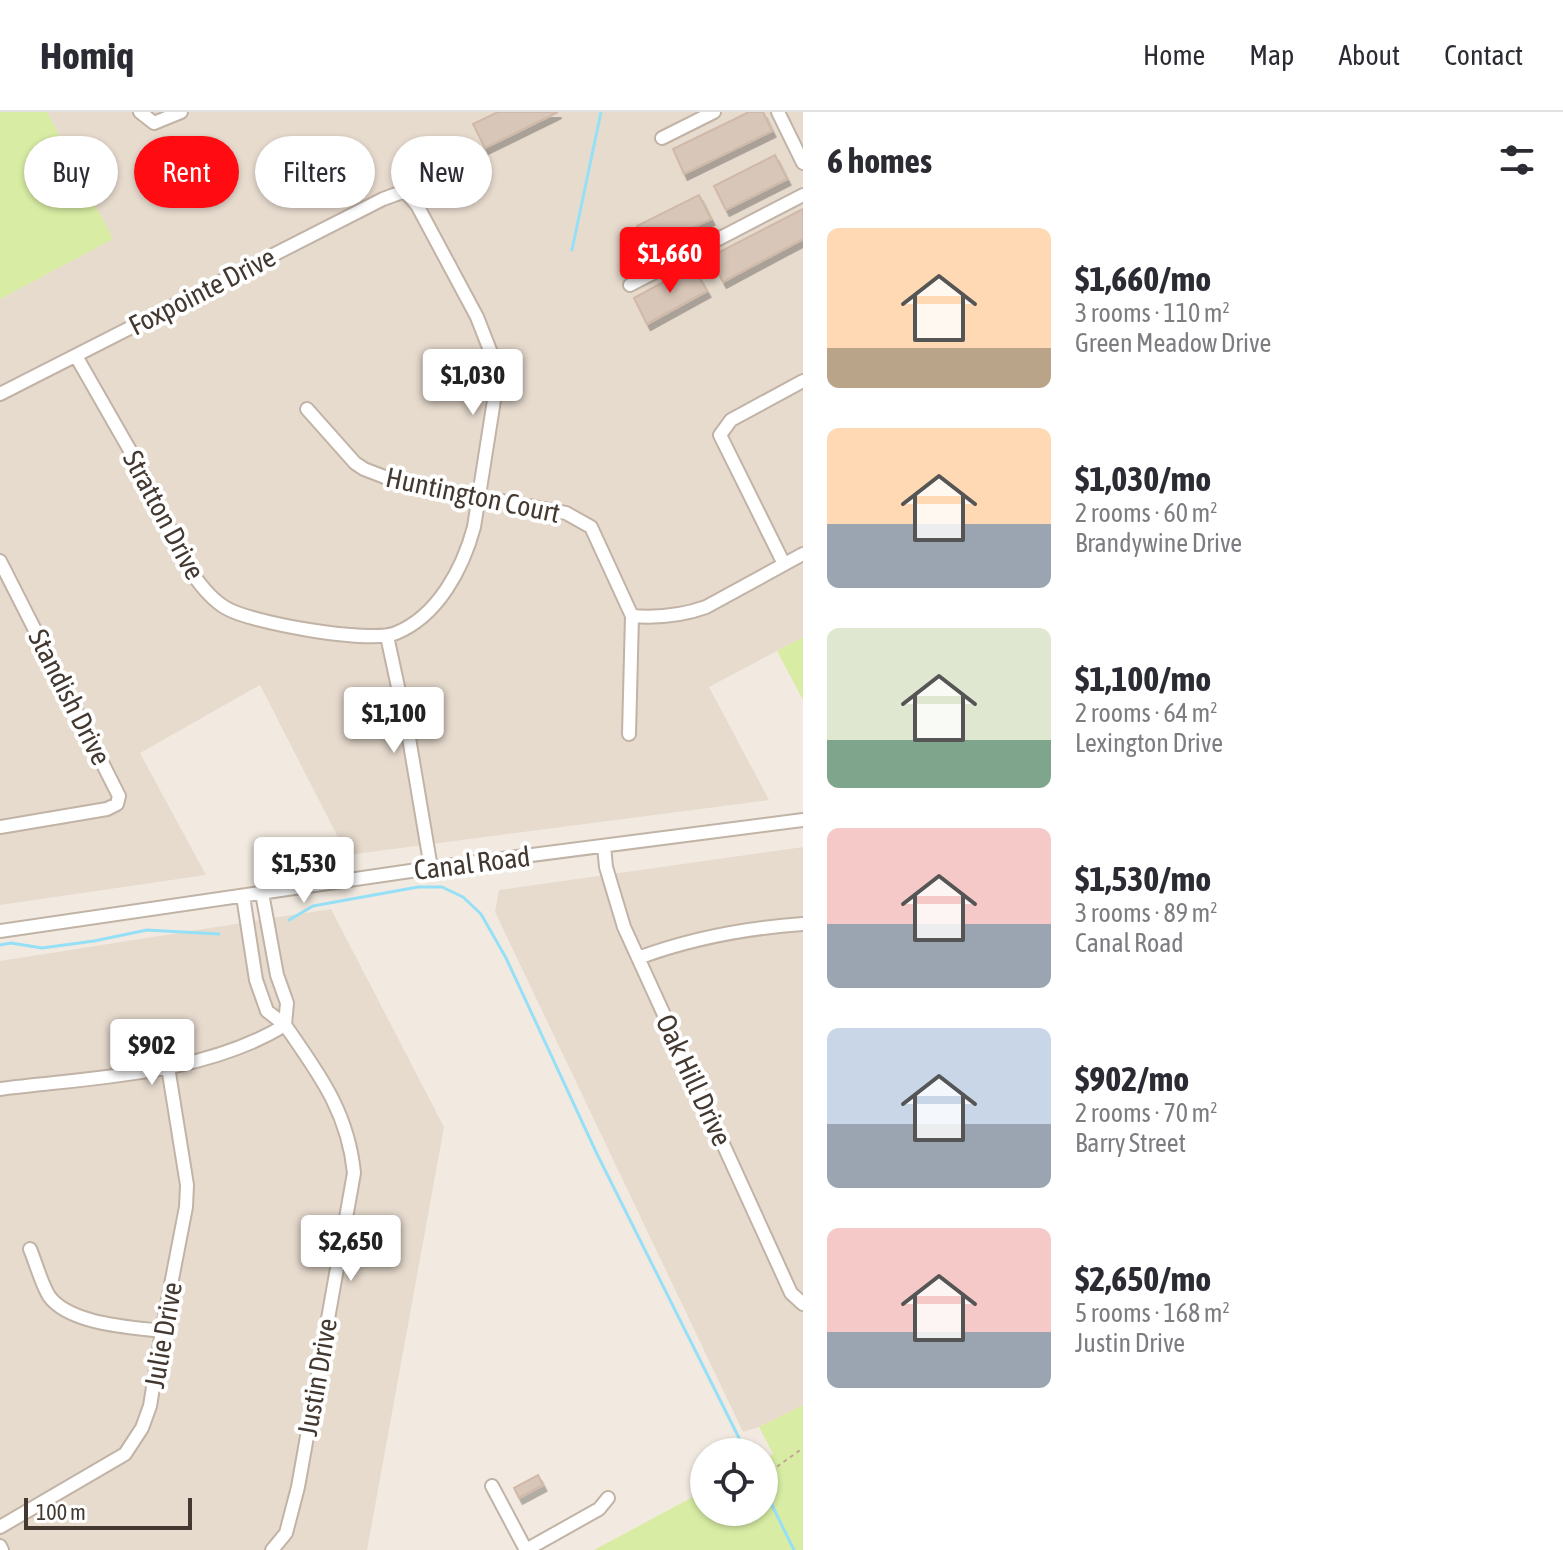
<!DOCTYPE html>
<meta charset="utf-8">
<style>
:root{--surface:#fff;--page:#f2f2f3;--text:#2b2b33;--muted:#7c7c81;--line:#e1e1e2;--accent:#ff0b11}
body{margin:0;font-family:"Asap Condensed",sans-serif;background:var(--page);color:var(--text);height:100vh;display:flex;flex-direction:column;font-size:30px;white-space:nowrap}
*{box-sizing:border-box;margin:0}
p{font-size:26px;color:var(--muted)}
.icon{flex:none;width:44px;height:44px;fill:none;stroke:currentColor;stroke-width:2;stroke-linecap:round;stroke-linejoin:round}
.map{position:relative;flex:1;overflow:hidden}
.panel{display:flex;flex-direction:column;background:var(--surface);width:760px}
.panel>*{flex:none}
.hud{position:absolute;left:24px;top:24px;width:658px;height:72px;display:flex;gap:16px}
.controls{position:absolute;left:690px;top:1326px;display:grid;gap:16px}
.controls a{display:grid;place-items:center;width:88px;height:88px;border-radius:50%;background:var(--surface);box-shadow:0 2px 6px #0004;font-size:40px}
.scale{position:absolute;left:24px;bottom:20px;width:168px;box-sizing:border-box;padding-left:8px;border:4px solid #443931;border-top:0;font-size:22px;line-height:28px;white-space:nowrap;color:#443931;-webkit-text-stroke:6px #fff;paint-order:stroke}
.price{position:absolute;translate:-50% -68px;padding:0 18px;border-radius:8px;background:#fff;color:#222;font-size:26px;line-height:52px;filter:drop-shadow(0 2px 4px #0008)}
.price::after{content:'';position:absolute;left:50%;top:48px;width:24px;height:18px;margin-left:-12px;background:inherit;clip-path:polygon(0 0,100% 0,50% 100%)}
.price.on{background:var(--accent);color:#fff}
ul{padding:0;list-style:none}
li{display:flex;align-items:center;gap:24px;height:200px;padding:0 24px}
li span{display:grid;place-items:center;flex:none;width:224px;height:160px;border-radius:12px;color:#555}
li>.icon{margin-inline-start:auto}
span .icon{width:96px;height:96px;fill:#fffc;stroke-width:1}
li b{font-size:34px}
h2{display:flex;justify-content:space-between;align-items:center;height:96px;padding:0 24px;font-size:34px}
.tag{padding:0 28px;border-radius:36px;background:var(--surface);box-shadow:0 2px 6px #0004;font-size:28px;line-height:72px}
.tag.on{background:var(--accent);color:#fff}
header{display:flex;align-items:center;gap:48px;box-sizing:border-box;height:112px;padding:0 40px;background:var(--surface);border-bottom:2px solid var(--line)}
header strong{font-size:38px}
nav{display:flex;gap:44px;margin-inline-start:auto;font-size:28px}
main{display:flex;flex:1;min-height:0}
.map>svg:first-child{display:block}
</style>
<header>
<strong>Homiq</strong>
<nav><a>Home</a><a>Map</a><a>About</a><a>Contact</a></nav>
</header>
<main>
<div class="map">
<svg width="803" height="1438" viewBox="0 0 803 1438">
<defs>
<filter id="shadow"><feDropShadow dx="3.5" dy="6" stdDeviation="0" flood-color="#0004"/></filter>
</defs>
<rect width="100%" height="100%" fill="#f2eae0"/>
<path fill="#e7dbce" d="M47,0H803V525L709,575L769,688L347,743L260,573L140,641L206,763L0,793V187L112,127Z
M803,735V1293L759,1315L743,1320L495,800L499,778Z
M331,797L444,1015L367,1438H0V849Z"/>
<path fill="#d8eca4" d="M0,0H47L113,127L0,187Z
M803,525V588L777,539Z
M803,1293V1438H594L704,1379V1400H764V1347L773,1342L759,1315Z"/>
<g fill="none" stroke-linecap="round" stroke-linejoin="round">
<path stroke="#95e0f7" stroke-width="3" d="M572,138L601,0
M289,808L313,794L418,775H442L463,785L481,802L506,846L597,1042L746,1340
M0,833L11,831L42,836L94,829L147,818L219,822
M764,1377L794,1438"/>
</g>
<path fill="#d8c6b8" stroke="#d0b9a8" stroke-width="2" filter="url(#shadow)" d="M498,0H558L485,36L473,12Z
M749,0H763L772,19L684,62L673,37Z
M775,43L787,67L726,98L714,74Z
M699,83L711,107L649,137L637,114Z
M803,97V127L723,170L710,145Z
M693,154L707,179L647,212L634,186Z
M538,1363L543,1373L519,1386L514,1376Z"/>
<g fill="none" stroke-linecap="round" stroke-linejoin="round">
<defs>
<path id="minor" d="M140,0L154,11L181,0
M778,0L803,51
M662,26L714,0
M630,173L803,83
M0,282L383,87L405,79L417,93L477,205L495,251V282L474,415C463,456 438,504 396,521C370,532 251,511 226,496C212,488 201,474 192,461L140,356L76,244
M307,297L355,351L364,357L395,369L566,401L591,415L632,504L629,622
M0,449L119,684L117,692L107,697L0,715
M784,452L720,323L731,308L803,269
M632,504C658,506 681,504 706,495L803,442
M387,524L409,626L431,756
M604,734L606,755L624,815L791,1181L803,1192
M243,784L256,868L267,899L285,913L287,891L277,863L262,781
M0,819L431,756L803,708
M638,846C692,826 746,816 803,812
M0,977C93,965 204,963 285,913C319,962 348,1000 354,1061L298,1375L286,1421L272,1438
M30,1137C36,1151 41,1171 49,1184C69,1212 129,1215 162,1219
M492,1374L526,1438
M0,1415L125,1342L142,1316L150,1294L162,1219L186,1095L187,1073L168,955
M0,1434L2,1438
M526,1438L599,1397L608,1386"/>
</defs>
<use href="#minor" stroke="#c1b3a5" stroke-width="16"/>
<path stroke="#c2a992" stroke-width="2" stroke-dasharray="4 4" stroke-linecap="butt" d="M764,1364L803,1336"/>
<use href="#minor" stroke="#fff" stroke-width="12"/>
</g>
<g text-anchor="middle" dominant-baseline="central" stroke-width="8" stroke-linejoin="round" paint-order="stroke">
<g font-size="28" fill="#443931" stroke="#fff">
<text transform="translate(202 179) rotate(-27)">Foxpointe Drive</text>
<text transform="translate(473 383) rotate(12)">Huntington Court</text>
<text transform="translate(164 403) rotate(62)">Stratton Drive</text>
<text transform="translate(70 585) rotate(63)">Standish Drive</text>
<text transform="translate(472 751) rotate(-7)">Canal Road</text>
<text transform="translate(694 968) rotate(65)">Oak Hill Drive</text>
<text transform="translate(163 1223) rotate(-80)">Julie Drive</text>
<text transform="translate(317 1265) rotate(-80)">Justin Drive</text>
</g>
</g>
</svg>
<div class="controls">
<a><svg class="icon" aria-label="locate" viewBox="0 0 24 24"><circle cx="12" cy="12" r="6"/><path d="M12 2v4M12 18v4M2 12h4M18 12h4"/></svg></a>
</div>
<div class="scale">100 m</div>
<b class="price on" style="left:670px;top:183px">$1,660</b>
<b class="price" style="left:473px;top:305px">$1,030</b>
<b class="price" style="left:394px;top:643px">$1,100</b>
<b class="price" style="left:304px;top:793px">$1,530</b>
<b class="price" style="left:152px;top:975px">$902</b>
<b class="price" style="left:351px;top:1171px">$2,650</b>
<div class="hud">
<a class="tag">Buy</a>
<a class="tag on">Rent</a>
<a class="tag">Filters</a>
<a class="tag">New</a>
</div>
</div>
<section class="panel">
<h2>6 homes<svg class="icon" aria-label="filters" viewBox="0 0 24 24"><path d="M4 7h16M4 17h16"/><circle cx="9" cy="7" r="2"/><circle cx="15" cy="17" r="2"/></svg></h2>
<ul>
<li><span style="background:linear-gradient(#ffd9b3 75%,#b9a48a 0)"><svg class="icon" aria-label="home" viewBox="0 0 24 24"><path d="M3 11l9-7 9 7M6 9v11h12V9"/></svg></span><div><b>$1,660/mo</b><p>3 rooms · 110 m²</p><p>Green Meadow Drive</p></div></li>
<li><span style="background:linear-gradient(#ffd9b3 60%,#9aa5b1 0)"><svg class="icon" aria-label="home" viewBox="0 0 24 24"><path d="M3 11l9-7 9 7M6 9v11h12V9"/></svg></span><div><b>$1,030/mo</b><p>2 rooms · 60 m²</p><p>Brandywine Drive</p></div></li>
<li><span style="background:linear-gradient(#dfe7d0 70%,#7fa58c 0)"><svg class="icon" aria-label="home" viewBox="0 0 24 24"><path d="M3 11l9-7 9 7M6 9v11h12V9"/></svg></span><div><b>$1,100/mo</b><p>2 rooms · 64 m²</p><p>Lexington Drive</p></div></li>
<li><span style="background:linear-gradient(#f6c9c9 60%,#9aa5b1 0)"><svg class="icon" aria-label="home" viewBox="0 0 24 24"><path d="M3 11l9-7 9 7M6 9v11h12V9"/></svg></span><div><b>$1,530/mo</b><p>3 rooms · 89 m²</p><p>Canal Road</p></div></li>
<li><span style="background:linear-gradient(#c9d6e8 60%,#9aa5b1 0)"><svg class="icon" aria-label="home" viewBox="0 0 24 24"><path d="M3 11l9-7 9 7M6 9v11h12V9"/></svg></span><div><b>$902/mo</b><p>2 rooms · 70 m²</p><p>Barry Street</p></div></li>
<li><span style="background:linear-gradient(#f6c9c9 65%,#9aa5b1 0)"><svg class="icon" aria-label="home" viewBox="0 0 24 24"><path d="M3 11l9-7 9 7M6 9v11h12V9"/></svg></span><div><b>$2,650/mo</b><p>5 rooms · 168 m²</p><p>Justin Drive</p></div></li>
</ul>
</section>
</main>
